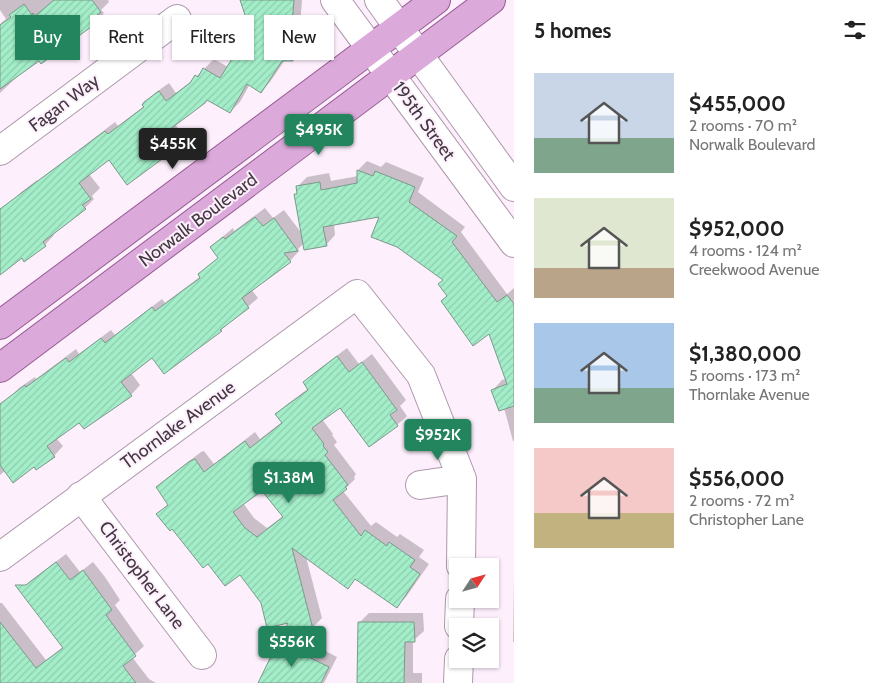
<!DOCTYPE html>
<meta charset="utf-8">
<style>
:root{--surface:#fff;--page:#f2f2f2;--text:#222;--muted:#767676;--accent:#23855e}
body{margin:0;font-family:Cabin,sans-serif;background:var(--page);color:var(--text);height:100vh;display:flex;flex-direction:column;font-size:19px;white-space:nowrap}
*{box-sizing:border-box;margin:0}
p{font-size:16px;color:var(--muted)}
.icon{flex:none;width:28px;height:28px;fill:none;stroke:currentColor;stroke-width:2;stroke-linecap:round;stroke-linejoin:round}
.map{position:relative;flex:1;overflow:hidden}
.side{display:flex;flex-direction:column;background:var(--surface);width:375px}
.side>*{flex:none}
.top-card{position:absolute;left:15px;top:15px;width:424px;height:45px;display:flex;gap:10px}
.needle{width:32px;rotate:54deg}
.controls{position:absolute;left:449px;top:558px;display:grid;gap:10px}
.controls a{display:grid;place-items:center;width:50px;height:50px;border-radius:0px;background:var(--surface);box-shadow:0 1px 4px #0004;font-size:25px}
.price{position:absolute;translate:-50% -42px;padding:0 11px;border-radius:5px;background:var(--accent);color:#fff;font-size:16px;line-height:32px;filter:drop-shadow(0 1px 2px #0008)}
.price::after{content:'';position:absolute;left:50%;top:30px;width:15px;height:11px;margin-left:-8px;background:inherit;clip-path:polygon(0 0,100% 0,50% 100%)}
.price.selected{background:#222;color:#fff}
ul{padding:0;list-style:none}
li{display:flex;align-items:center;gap:15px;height:125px;padding:0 20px}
li span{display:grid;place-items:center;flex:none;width:140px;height:100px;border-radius:0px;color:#555}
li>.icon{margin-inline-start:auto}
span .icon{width:60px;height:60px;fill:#fffc;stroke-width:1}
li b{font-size:21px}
h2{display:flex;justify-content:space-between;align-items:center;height:60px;padding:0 20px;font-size:21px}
.pill{padding:0 18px;border-radius:0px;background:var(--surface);box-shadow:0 1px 4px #0004;font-size:18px;line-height:45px}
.pill.selected{background:var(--accent);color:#fff}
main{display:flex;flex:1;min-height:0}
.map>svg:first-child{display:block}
</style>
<main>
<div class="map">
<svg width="514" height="683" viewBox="0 0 514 683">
<defs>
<pattern id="building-hatch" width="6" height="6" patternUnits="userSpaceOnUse" patternTransform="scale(1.25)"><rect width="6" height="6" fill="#a3eec9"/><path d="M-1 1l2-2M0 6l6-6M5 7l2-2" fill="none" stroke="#8ecdae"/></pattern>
</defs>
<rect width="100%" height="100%" fill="#fdeffc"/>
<path fill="#0003" fill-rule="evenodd" d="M0,0H108L109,2L101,10L104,13L95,23L42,62L39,59L18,75V76L0,93V24L6,19L0,10Z
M241,0H302L300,27H303L302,51L292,60H285L270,82L261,92L250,84L240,102L230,112L208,98L175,124L185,138L176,147L109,159L89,174L100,188L92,196L94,199L85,208L52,233L54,235L45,245L22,256L0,273V214L20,193L37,180L38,181L115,122L118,126L144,106L145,103L155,93L169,83L176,93L194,79L214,59L228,67L242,46V33L250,25Z
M367,161L381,167L386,162L424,178L418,192L465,227L461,232L507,294L514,288V441H513L504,408L493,390L502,380L506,379L489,332L448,296L444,280L381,216L334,224L335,235L326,245L304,243L298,249L299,251L290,261L251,289L258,298L221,330L164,373L152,357L131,373L140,385L131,395L84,428L79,421L56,438L63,446L54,456L34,466L5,471L0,475V418L9,398L19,388L35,377L36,379L76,349L79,354L111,330L115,335L162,299L165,303L201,276L199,274L219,257L211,247L221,238L233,228L234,231L265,208L273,218L284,210L303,235L296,195L298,192L297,187L307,177L329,173L331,181L358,176V170Z
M347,348L359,364L372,354L406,400L400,406L407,416L397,425L340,406L322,419L333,434L332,435L337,442L334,445L356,474L354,477L355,479L343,491L371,526L376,522L397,537L400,534L424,550L419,557L429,564L406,597L397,606L356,578L347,587L306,557L322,618L312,628L290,633L337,657L324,683H259L280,642L288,634L290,621L240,574L208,562L158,514L169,503L158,487L167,478L201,452L204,451L214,464L255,432L260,439L282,422L277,414L286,405L309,388L304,382L314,373ZM262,489L283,516L267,528L254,518L243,503Z
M66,554L80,572L93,562L105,577L120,600L115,605L144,646L132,657L149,679L156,683H0V603H2L46,660L63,647L21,590L30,581Z
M514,579V642H513Z
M369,613H423L424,631L413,641V673H422V683H359V623Z"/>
<path fill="url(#building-hatch)" stroke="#7c998a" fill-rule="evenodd" d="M54,0H92L101,12L92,19L95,24L41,64L39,61L0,89V25L11,17L9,15L24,4L32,15L33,13L35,16Z
M240,0H294L291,36H294L293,61H282L261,93L247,84L230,113L207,100L205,103L165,133L177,148L127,185L109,160L79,183L91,199L82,205L86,209L43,242L46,246L24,262L22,258L0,275V209L105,131L108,134L144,107L142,105L144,102L159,91L166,101L190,83L195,75L198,77L203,68L220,78L240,46L241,32L251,33Z
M357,170L373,176L375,171L415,187L409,202L457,236L452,242L497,302L507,295L514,304V406L499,411L491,390L507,384L489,334L473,346L441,301L447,296L438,284L443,280L397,247L371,237L379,217L323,227L327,246L304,250L294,194H297L296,186L320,182L321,190L357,183Z
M255,217L263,226L274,218L298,251L284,253L291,262L242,298L249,308L220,330L222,331L164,374L152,358L121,382L132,396L84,429L79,423L47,446L55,457L36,470L34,467L13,483L0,465V404L25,385L26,387L66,358L69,362L101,338L105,343L152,307L155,311L200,278L198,274L218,258L210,247L223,237L225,239Z
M337,356L349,372L362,362L397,410L390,415L398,426L369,447L340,408L312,428L324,444L323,446L328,452L325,455L348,485L345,487L347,489L333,500L361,536L365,530L387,546L389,542L415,560L410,567L420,574L397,608L355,579L348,589L292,548L313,629L281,637L288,623L267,628L261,603L240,575L225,586L208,564L203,568L172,529L170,531L156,514L168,505L156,487L190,461L195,459L204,472L245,441L250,448L282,423L275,414L308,390L303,382ZM262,491L283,517L257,537L245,528L233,512Z
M56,562L70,580L83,570L112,610L106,615L136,656L123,666L136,683H0V622L36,668L63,648L15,585H26Z
M358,622H414L415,642H405L404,683H357Z
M278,642L329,667L321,683H258Z"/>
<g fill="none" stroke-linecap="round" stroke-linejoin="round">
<defs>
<path id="minor" d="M335,0L514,243
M379,0L514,187
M0,151L177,19
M420,485L462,479
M81,496L202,655
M0,557L357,294L421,375L462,479L461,566
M459,626L460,599
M458,683L459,659"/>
<path id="major" d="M0,325L436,0
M0,368L491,0"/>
</defs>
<use href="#minor" stroke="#ae98ad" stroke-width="30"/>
<use href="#major" stroke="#965c94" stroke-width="30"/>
<use href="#minor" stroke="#fff" stroke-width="28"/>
<use href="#major" stroke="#dba9da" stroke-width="28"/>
</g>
<g text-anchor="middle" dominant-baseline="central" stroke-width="4" stroke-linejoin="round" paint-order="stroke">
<g font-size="18" fill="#423841" stroke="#fdeffc">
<text transform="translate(64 103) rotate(-37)">Fagan Way</text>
<text transform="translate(424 121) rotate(54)">195th Street</text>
<text transform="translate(198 220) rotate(-37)">Norwalk Boulevard</text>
<text transform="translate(178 425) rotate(-36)">Thornlake Avenue</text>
<text transform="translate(142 575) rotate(53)">Christopher Lane</text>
</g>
</g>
</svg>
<div class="controls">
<a><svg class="needle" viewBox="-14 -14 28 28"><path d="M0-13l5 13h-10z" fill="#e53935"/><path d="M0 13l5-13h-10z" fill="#767676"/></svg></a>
<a><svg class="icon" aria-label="layers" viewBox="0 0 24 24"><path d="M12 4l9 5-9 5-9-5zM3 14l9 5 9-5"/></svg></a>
</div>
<b class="price" style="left:319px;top:156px">$495K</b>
<b class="price selected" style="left:173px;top:170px">$455K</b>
<b class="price" style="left:438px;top:461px">$952K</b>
<b class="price" style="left:289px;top:504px">$1.38M</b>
<b class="price" style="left:292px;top:668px">$556K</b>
<div class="top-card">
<a class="pill selected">Buy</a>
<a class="pill">Rent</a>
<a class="pill">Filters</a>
<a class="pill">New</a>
</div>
</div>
<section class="side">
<h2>5 homes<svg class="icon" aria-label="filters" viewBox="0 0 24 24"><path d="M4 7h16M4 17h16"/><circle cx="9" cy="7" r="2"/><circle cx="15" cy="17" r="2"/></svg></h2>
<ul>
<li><span style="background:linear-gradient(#c9d6e8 65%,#7fa58c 0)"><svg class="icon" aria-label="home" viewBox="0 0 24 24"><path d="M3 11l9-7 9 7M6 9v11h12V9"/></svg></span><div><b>$455,000</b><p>2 rooms · 70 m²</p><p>Norwalk Boulevard</p></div></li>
<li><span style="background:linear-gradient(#dfe7d0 70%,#b9a48a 0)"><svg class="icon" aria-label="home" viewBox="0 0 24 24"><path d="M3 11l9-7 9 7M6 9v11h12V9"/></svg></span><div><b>$952,000</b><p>4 rooms · 124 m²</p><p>Creekwood Avenue</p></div></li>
<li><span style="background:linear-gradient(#a9c7e8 65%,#7fa58c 0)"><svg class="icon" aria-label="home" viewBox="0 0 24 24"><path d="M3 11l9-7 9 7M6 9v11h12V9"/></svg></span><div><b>$1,380,000</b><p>5 rooms · 173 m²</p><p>Thornlake Avenue</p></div></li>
<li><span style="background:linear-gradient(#f6c9c9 65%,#c2b280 0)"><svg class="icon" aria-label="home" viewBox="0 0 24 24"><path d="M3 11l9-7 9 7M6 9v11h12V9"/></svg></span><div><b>$556,000</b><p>2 rooms · 72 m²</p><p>Christopher Lane</p></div></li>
</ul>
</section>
</main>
